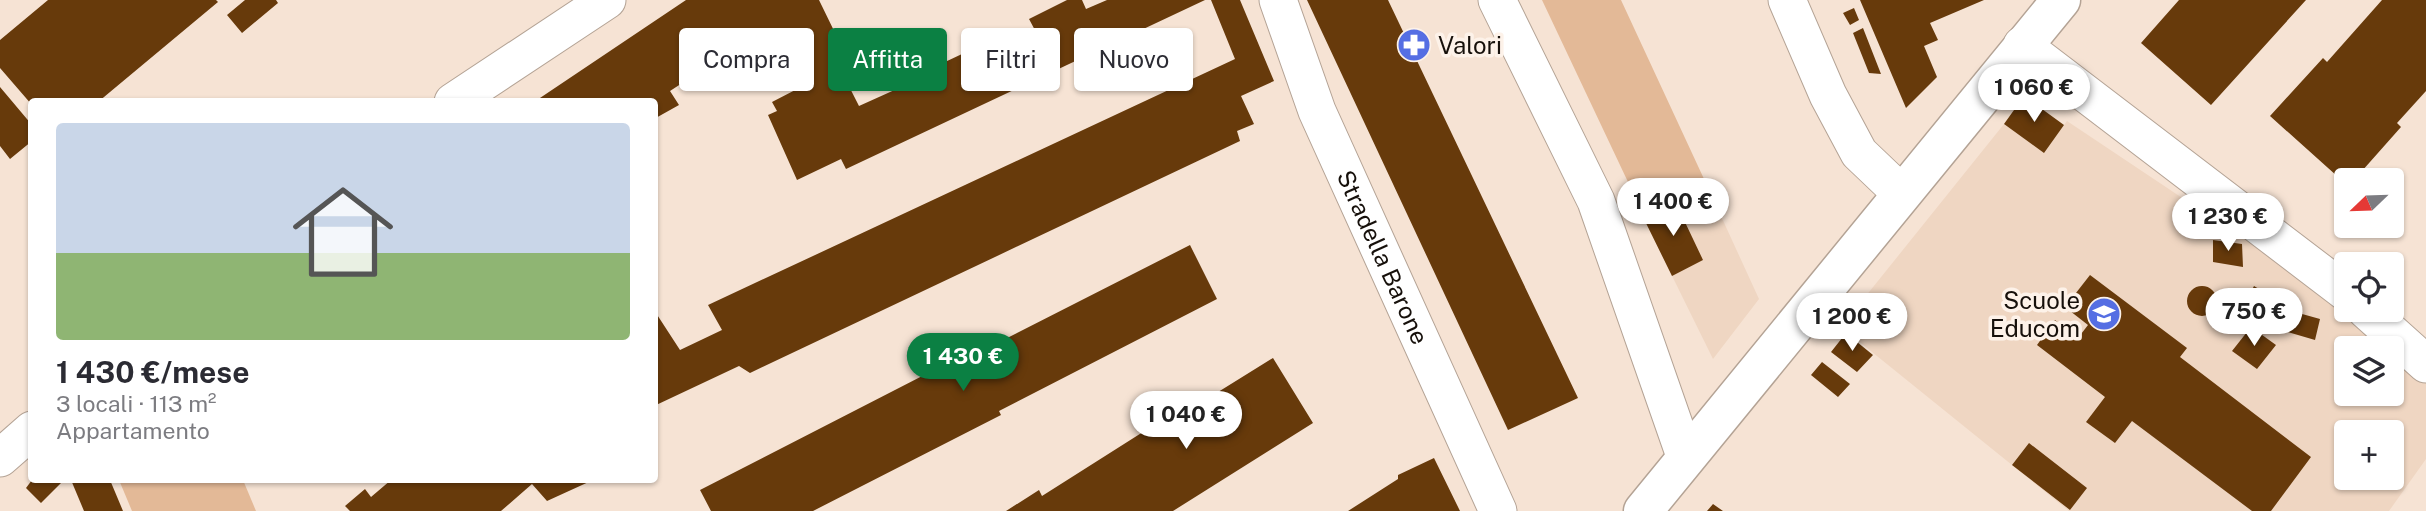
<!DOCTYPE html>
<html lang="it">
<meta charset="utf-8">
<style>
:root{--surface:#fff;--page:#f7f7f7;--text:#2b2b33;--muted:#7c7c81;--line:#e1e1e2;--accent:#0b8043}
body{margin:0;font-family:"Public Sans",sans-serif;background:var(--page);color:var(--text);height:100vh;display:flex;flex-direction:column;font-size:26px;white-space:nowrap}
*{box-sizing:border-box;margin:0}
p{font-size:23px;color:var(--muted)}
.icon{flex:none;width:38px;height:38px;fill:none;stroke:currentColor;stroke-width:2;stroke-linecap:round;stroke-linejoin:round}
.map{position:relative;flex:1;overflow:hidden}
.panel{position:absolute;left:28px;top:98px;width:630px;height:385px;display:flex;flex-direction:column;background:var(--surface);border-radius:7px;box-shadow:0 2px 5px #0004}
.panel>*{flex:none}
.guide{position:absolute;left:679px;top:28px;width:665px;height:63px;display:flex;gap:14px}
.needle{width:46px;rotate:247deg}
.buttons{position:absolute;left:2334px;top:168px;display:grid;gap:14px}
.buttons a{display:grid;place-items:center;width:70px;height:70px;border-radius:7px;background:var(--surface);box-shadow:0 2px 5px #0004;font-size:35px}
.price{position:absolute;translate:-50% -60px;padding:0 16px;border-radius:24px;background:#fff;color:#222;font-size:23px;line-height:46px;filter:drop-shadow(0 2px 4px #0008)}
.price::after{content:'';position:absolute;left:50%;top:42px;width:21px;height:16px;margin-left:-10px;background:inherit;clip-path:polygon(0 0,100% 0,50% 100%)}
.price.current{background:var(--accent);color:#fff}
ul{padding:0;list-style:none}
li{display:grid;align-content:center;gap:14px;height:371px;padding:0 28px}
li+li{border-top:2px solid var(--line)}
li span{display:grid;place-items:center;height:217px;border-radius:7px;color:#555}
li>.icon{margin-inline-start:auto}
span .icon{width:126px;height:126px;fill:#fffc;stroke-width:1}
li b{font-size:30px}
.chip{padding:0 24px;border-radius:7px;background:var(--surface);box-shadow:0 2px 5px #0004;font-size:24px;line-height:63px}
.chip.current{background:var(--accent);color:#fff}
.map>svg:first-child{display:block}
</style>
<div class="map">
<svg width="2426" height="511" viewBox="0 0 2426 511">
<rect width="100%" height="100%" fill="#f6e3d4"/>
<path fill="#efd6c2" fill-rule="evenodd" d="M2067,121L2350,310L2426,377V459L2389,511H2069L1841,327L2004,124L2044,152ZM2347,348H2392V394H2347ZM2347,432H2392V478H2347Z
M1704,179L1759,299L1713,359L1644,219Z"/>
<path fill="#e3b997" d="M1542,0H1621L1704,179L1645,218Z
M119,480H243L256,511H132Z"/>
<path fill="#673a0b" d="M48,0H216L218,2L98,102H32V105L0,68V40Z
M245,0H276L278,3L242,33L227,15Z
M686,0H819L838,39L828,45L859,106L930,74L928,70L979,46L984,60L1037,34L1029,19L1067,0H1082L1086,9L1107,0H1205L846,169L841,159L797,180L768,115L777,111L772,102L801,87L789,61L796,57L787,35L765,45L756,29L742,33L689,68L693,76L670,91L679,105L654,119V102H610L608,98L603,102H534Z
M1211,0H1240L1274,81L1241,96L1254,124L1237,131L1240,141L750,373L739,366L654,406V310L680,350L722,330L708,305L1235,59Z
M1307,0H1388L1578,398L1508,430Z
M1860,0H1984L1930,23L1938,40L1924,46L1937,77L1906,108Z
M2179,0H2306L2211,105L2141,43Z
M2382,0H2426V91L2397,123L2401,127L2354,180H2347V185L2270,116L2323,58L2327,62Z
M1854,8L1859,20L1850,25L1843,13Z
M1863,28L1881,74L1869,73L1853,33Z
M0,87L32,125V141L10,159L0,146Z
M2024,96L2064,125L2044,153L2004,124Z
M1674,199L1703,260L1672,276L1644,219Z
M2213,240L2242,244L2243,267L2213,262Z
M1190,245L1217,299L999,411L1001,415L813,511H711L700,490L969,352L972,356Z
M2090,275L2187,348L2180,357L2311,457L2271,511H2252L2132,421L2115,443L2086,422L2105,397L2037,345L2055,320L2078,338L2088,325L2065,307Z
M2187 301a15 15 0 1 1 30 0a15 15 0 1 1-30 0Z
M2254,286L2282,303L2274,319L2245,303Z
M2284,309L2320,319L2315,340L2281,330Z
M2251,327L2276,345L2257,369L2232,351Z
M1846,333L1873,355L1857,372L1831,352Z
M1273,358L1313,423L1173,511H1006L1039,490L1042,496L1154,425L1157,430Z
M1822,362L1850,384L1838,397L1811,375Z
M2029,443L2087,488L2070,510L2012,465Z
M1434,458L1460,511H1348L1398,479V475Z
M32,480H64L41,503L26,488Z
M71,480H110L123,511H84Z
M391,480H593L547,501L532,484L501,511H350L345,506L365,489L371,497Z
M1713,504L1723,511H1707Z"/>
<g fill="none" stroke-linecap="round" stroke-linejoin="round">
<defs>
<g id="minor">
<path id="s1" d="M1278,0L1317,111L1498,511"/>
<path d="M1497,0L1596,201L1685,456"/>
<path d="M1787,0L1828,95L1859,153L1902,194"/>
<path d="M2022,45L2347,293"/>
<path d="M453,102L607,0"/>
<path d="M2366,310L2426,364"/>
<path d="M0,458L32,430"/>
</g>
<path id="tertiary" d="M1643,511L2061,0"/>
</defs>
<use href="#minor" stroke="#b4a395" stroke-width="39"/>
<use href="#tertiary" stroke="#b4a395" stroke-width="41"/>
<use href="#minor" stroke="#fff" stroke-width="37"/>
<use href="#tertiary" stroke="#fff" stroke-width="38"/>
</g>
<defs>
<symbol id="pharmacy-disc" viewBox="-11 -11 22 22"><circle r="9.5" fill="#556ee3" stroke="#fdf2e9"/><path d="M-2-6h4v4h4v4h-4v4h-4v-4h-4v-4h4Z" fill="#fff"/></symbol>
<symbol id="school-disc" viewBox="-11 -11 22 22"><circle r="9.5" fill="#556ee3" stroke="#fdf2e9"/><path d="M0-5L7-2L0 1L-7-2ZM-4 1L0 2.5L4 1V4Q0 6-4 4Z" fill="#fff"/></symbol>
</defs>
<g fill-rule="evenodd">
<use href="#pharmacy-disc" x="1395" y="26" width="38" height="38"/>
<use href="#school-disc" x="2085" y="295" width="38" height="38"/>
</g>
<g text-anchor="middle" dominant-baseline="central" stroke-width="7" stroke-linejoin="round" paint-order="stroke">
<g font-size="24" fill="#16100b" stroke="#fdf2e9" text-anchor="start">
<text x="1438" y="45">Valori</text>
<text x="2080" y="300" text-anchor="end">Scuole<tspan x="2080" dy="28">Educom</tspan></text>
</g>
<g font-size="24" fill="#16100b" stroke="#fdf2e9">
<text stroke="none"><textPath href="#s1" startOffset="278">Stradella Barone</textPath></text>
</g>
</g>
</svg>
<div class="buttons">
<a><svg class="needle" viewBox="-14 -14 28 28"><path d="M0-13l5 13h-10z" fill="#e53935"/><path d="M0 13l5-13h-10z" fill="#7c7c81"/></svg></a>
<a><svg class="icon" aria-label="locate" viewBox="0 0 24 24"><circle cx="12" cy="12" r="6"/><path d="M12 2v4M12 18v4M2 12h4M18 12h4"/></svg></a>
<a><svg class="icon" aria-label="layers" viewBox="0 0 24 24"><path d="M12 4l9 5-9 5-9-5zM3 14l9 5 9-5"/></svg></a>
<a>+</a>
</div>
<b class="price" style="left:2034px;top:124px">1 060 €</b>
<b class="price" style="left:1673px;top:238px">1 400 €</b>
<b class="price" style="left:2228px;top:253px">1 230 €</b>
<b class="price" style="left:2254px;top:348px">750 €</b>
<b class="price" style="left:1852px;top:353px">1 200 €</b>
<b class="price current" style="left:963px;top:393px">1 430 €</b>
<b class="price" style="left:1186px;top:451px">1 040 €</b>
<div class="guide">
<a class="chip">Compra</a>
<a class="chip current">Affitta</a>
<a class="chip">Filtri</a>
<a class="chip">Nuovo</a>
</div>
<section class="panel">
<ul>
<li><span style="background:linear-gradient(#c9d6e8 60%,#8fb573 0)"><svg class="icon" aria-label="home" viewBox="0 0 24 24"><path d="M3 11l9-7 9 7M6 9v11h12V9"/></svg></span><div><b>1 430 €/mese</b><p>3 locali · 113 m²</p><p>Appartamento</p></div></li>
</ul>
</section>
</div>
